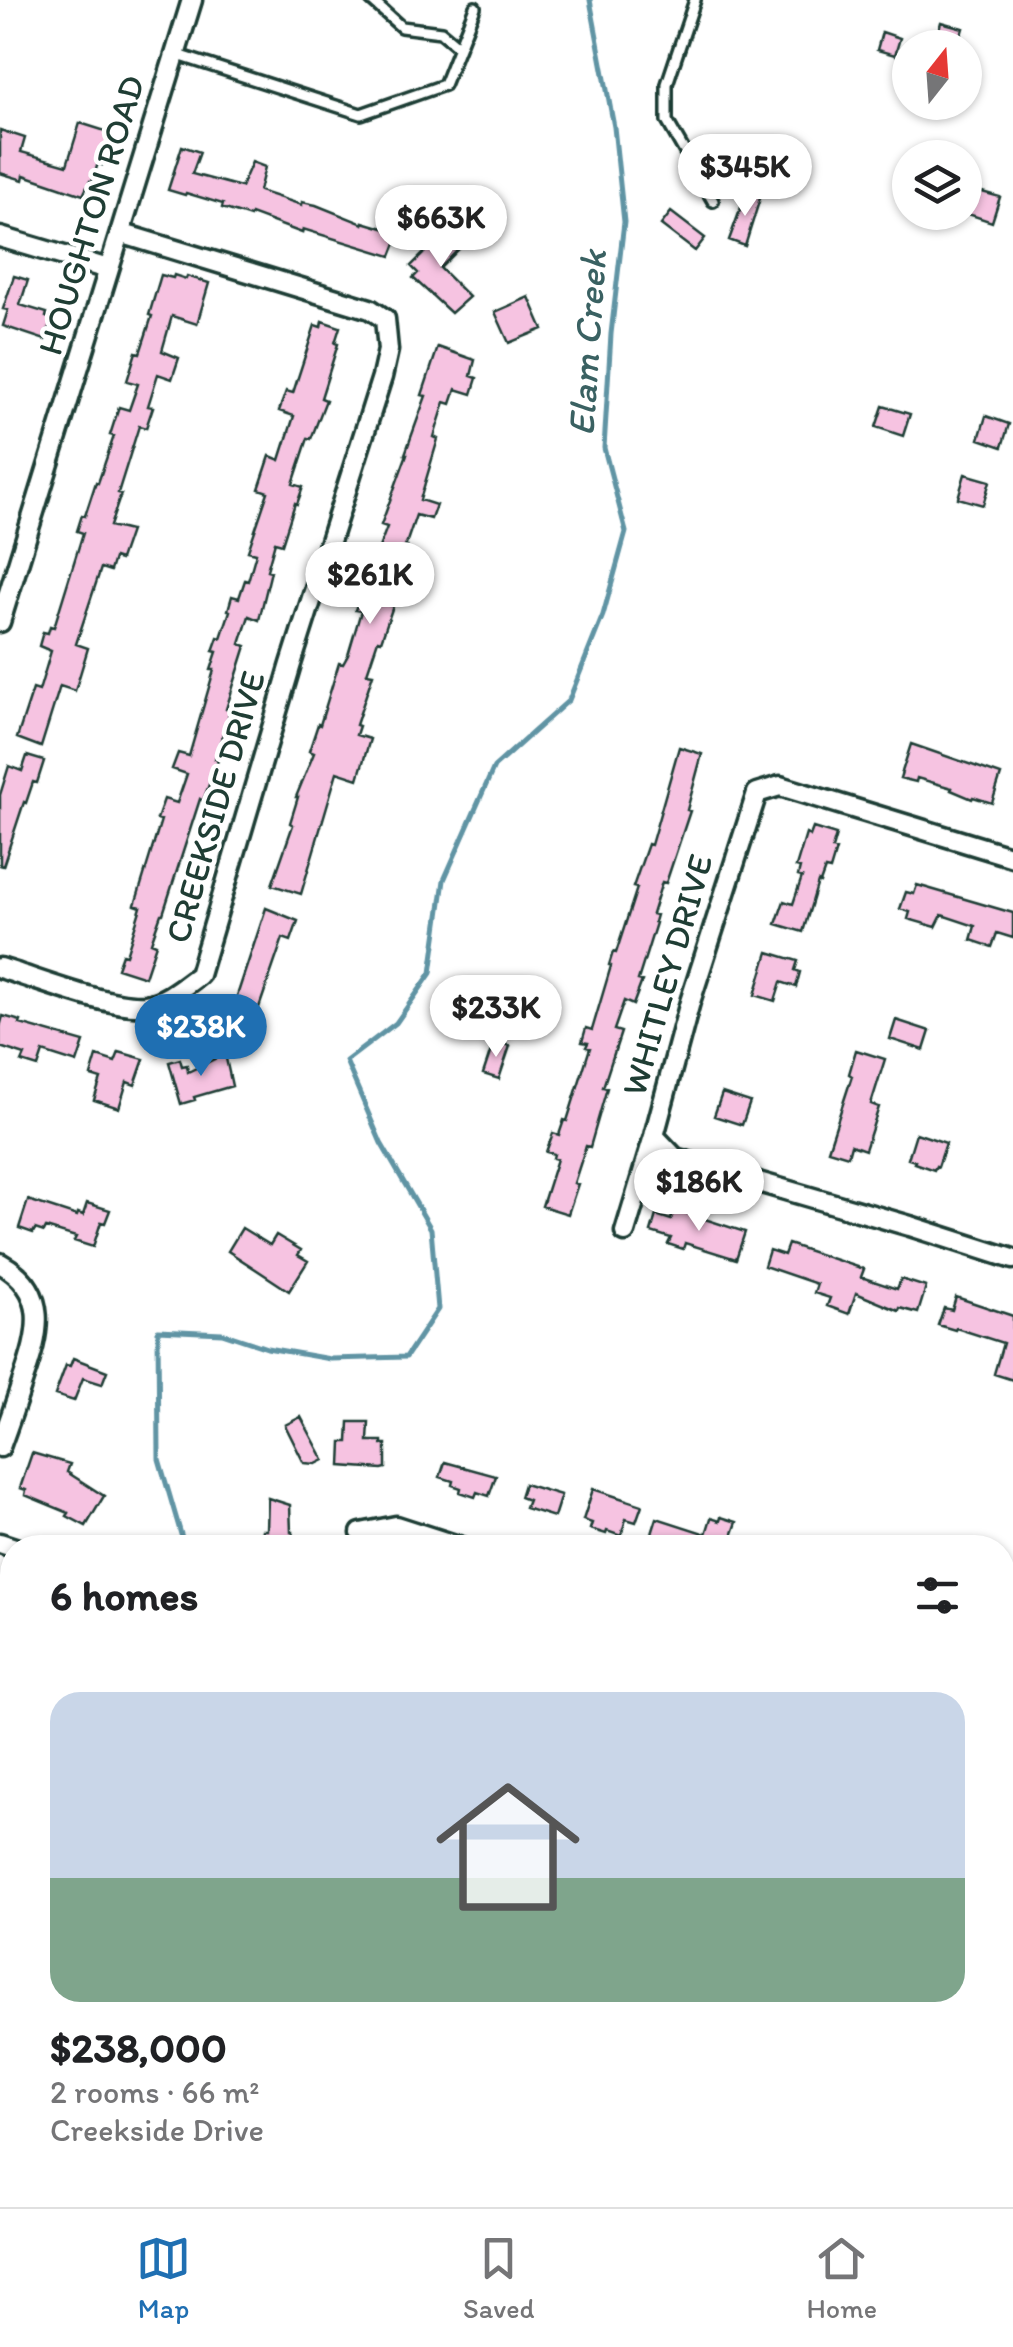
<!DOCTYPE html>
<meta charset="utf-8">
<style>
:root{--surface:#fff;--page:#f2f2f2;--text:#202124;--muted:#757577;--line:#e0e0e0;--accent:#1f6fb2}
body{margin:0;font-family:Itim,sans-serif;background:var(--page);color:var(--text);height:100vh;display:flex;flex-direction:column;font-size:38px;white-space:nowrap}
*{box-sizing:border-box;margin:0}
p{font-size:32px;color:var(--muted)}
.icon{flex:none;width:55px;height:55px;fill:none;stroke:currentColor;stroke-width:2;stroke-linecap:round;stroke-linejoin:round}
.map{position:relative;flex:1;overflow:hidden}
.sheet{position:absolute;left:0px;top:1535px;width:1015px;height:672px;display:flex;flex-direction:column;background:var(--surface);border-radius:40px 40px 0 0;box-shadow:0 2px 8px #0004}
.sheet>*{flex:none}
.needle{width:65px;rotate:17deg}
.buttons{position:absolute;left:892px;top:30px;display:grid;gap:20px}
.buttons a{display:grid;place-items:center;width:90px;height:90px;border-radius:50%;background:var(--surface);box-shadow:0 2px 8px #0004;font-size:50px}
.price{position:absolute;translate:-50% -85px;padding:0 22px;border-radius:35px;background:#fff;color:#222;font-size:32px;line-height:65px;filter:drop-shadow(0 2px 5px #0008)}
.price::after{content:'';position:absolute;left:50%;top:60px;width:30px;height:22px;margin-left:-15px;background:inherit;clip-path:polygon(0 0,100% 0,50% 100%)}
.price.on{background:var(--accent);color:#fff}
ul{padding:0;list-style:none}
li{display:grid;align-content:center;gap:20px;height:530px;padding:0 50px}
li span{display:grid;place-items:center;height:310px;border-radius:30px;color:#555}
li>.icon{margin-inline-start:auto}
span .icon{width:180px;height:180px;fill:#fffc;stroke-width:1}
li b{font-size:42px}
h2{display:flex;justify-content:space-between;align-items:center;height:120px;padding:0 50px;font-size:42px}
.dock{display:flex;justify-content:space-around;align-items:center;height:140px;border-top:2px solid var(--line);background:var(--surface);font-size:28px;color:var(--muted)}
.dock a{display:grid;justify-items:center;gap:5px}
.dock .on{color:var(--accent)}
.map>svg:first-child{display:block}
</style>
<div class="map">
<svg width="1013" height="2207" viewBox="0 0 1013 2207">
<rect width="100%" height="100%" fill="#fff"/>
<filter id="ink" filterUnits="userSpaceOnUse"><feTurbulence type="fractalNoise" baseFrequency=".01" numOctaves="2"/><feDisplacementMap in="SourceGraphic" scale="20" xChannelSelector="R" yChannelSelector="G"/><feConvolveMatrix kernelMatrix="1 2 1 2 8 2 1 2 1" color-interpolation-filters="sRGB"/></filter>
<g filter="url(#ink)">
<g fill="none" stroke-linecap="round" stroke-linejoin="round">
<path stroke="#6094a4" stroke-width="5" d="M185,1548L159,1459L158,1330L222,1333L267,1348L330,1359L406,1357L438,1309L431,1229L381,1143L346,1061L396,1023L431,973L444,880L494,767L569,700L603,615L626,532L604,448L611,334L624,222L614,127L590,0
M0,2064L12,2066"/>
</g>
<path fill="#f6c3e1" stroke="#1f3d34" stroke-width="2.5" d="M941,22L963,28L957,48H934Z
M882,32L900,38L895,55L877,50Z
M80,123L112,133L102,165L98,163L92,182L90,181L83,195L24,175L23,180L0,173V130L25,138L21,152L67,165Z
M182,146L200,152L192,174L241,187L252,162L265,167L259,191L302,205V202L316,205L363,224V222L400,233L391,256L303,229L302,233L251,214L250,217L222,208L223,204L186,193L185,195L168,190Z
M975,190L1000,197L992,222L968,214Z
M747,191L761,195L745,246L729,240Z
M671,212L705,238L695,251L661,225Z
M453,224L468,240L440,268L469,297L451,313L413,278L418,273L411,266Z
M161,275L173,278L174,275L186,279L187,276L209,283L197,324L172,316L162,351L179,358L172,379L158,374L148,406L153,407L146,428L139,426L118,493L121,494L110,526L130,531L120,560L114,558L110,571L101,568L76,644L88,648L75,691L60,686L41,747L17,738L33,689L39,691L51,651L39,646L43,632L48,633L50,626L54,627L83,533L77,531L82,515L85,516L96,482L98,483L114,436L110,435L119,407L129,410L138,384L127,381L136,352L140,353L152,316L149,315Z
M14,276L28,280L20,305L47,313L46,317L52,319L45,340L3,326L8,310L3,309Z
M529,297L543,329L509,343L495,312Z
M322,321L340,327L335,343L338,344L321,398L326,400L311,439L308,438L293,484L303,487L297,504L295,503L282,544L275,542L267,570L271,571L259,620L249,616L240,644L246,646L226,709L230,711L215,759L218,760L203,801L200,799L163,914H161L151,942L156,944L145,977L117,968L122,954L126,955L141,907L135,905L161,820L157,819L164,799L177,803L187,774L172,769L178,753L189,756L214,670H211L217,652L213,651L218,637L221,638L230,611L228,610L232,596L239,598L245,580L248,581L256,553L248,551L268,492L259,489L270,456L280,460L294,416L279,411L286,391L293,393L315,325L321,327Z
M438,347L475,360L471,376L477,378L472,394L456,389L451,404L445,402L434,437L438,439L420,500L436,505L431,519L416,515L405,547H407L405,554L413,556L407,575L400,572L389,605L393,606L381,641L378,640L367,673L373,674L356,725L359,726L356,735L370,739L358,779L337,772L301,894L272,885L293,825L290,823L298,797H296L314,753L309,751L318,724L320,725L339,663L343,664L348,655L361,611L355,610L387,527L381,525L407,454H405L426,396L422,395Z
M883,406L910,414L903,436L876,427Z
M986,416L1009,424L1002,447L979,439Z
M965,474L990,481L983,505L958,498Z
M911,744L1001,775L992,803L973,797L972,799L951,790L952,788L917,778L916,782L900,778Z
M679,747L702,754L687,810L690,811L666,883L662,882L652,914L656,915L654,922L656,923L638,980L642,981L633,1005L624,1001L614,1030L621,1032L603,1087L607,1088L590,1147L586,1146L574,1183L578,1184L568,1214L542,1206L557,1159L553,1158L554,1154L546,1152L553,1133L559,1135L564,1120L567,1121L590,1048L586,1047L588,1043L582,1042L586,1028L592,1030L611,966L609,965L613,952L616,953L637,888L633,887L648,844L651,845Z
M27,756L44,761L37,783L33,782L26,803L24,802L3,866L0,865V795L9,766L22,771Z
M813,828L836,835L832,849L836,850L830,870L825,869L820,883L818,882L803,932L776,924L784,901L793,904L802,877L798,876L800,868L796,867L806,834L810,836Z
M917,885L1013,913V938L997,933L992,947L971,940L975,926L942,915L936,927L908,919L910,912L900,909L906,892L914,894Z
M266,908L298,921L291,941L283,938L252,1028L229,1020Z
M768,952L798,961L795,970L800,972L796,987L781,982L775,1001L755,995Z
M3,1016L21,1021L20,1024L84,1042L77,1063L43,1052L38,1067L22,1062L25,1055L0,1047V1027Z
M896,1020L930,1031L924,1050L890,1039Z
M494,1041L510,1046L499,1079L483,1074Z
M856,1050L885,1059L871,1104L879,1107L865,1150L851,1145L848,1156L828,1150L852,1076L849,1074Z
M119,1052L144,1059L135,1085L127,1082L119,1108L94,1100L101,1079L91,1076L97,1056L115,1062Z
M225,1054L232,1086L194,1097L195,1100L181,1104L169,1062L180,1059L182,1066L187,1065L188,1072Z
M722,1093L750,1102L742,1125L714,1116Z
M916,1133L946,1143L938,1167L936,1166L934,1170L914,1163L915,1161L908,1159Z
M28,1200L77,1216L78,1213L83,1215L87,1203L110,1210L105,1223L101,1222L93,1247L74,1241L76,1237L46,1228L44,1232L35,1229L33,1233L19,1228Z
M674,1209L745,1232L736,1259L685,1243L683,1249L668,1244L671,1238L651,1232L656,1215L671,1220Z
M242,1228L270,1245L276,1235L301,1250L298,1255L308,1261L289,1291L228,1251Z
M788,1244L864,1269L861,1277L897,1289L901,1279L926,1287L918,1313L900,1308L899,1311L856,1293L849,1314L827,1306L830,1298L814,1293L817,1284L764,1266L769,1250L784,1255Z
M956,1297L1013,1316V1380L994,1374L1003,1343L956,1328L955,1330L938,1325L944,1308L952,1310Z
M73,1358L107,1371L102,1384L83,1378L74,1401L55,1395L66,1365L70,1366Z
M301,1417L324,1460L316,1464L304,1463L285,1425Z
M349,1422H369L368,1441H382V1444H386V1468L382,1469L341,1466L342,1442H348Z
M32,1453L70,1464L67,1472L104,1496L86,1526L67,1516L69,1513L25,1495L26,1490L20,1488Z
M445,1462L496,1476L489,1496L477,1492L475,1497L460,1492L461,1488L452,1485L453,1481L440,1477Z
M524,1484L561,1495L554,1517L525,1508L528,1500L520,1497Z
M593,1489L642,1505L636,1522L626,1519L621,1536L607,1531L606,1534L590,1529L592,1523L583,1520Z
M268,1498L290,1505L291,1532H293L292,1548H262V1530H267Z
M721,1517L737,1522L730,1542L737,1545L736,1548H656L649,1543L657,1518L706,1534L711,1518L720,1521Z"/>
<g fill="none" stroke-linecap="round" stroke-linejoin="round">
<defs>
<path id="lane" d="M371,0L401,27L441,32L459,47
M695,0L667,84V121L713,201
M175,54L361,114L444,85L475,7"/>
<path id="street" d="M0,237L108,269
M0,622L192,0
M0,968C37,979 108,1008 145,1005C164,1003 184,986 199,975L291,664L382,377L388,350L385,319L370,309L120,233
M654,1136L675,1158L910,1226L1013,1259
M625,1232L654,1136L690,1002L757,793L780,786L1013,857
M0,1263C51,1291 39,1334 23,1380C16,1402 8,1425 0,1447
M361,1533L396,1526L464,1548
M0,1543L15,1548
M1002,1717L1013,1720
M0,2184L12,2189
M26,2195L55,2207
M750,2207L754,2195"/>
</defs>
<use href="#lane" stroke="#1f3d34" stroke-width="16"/>
<use href="#street" stroke="#1f3d34" stroke-width="25"/>
<use href="#lane" stroke="#fff" stroke-width="9"/>
<use href="#street" stroke="#fff" stroke-width="18"/>
</g>
</g>
<g text-anchor="middle" dominant-baseline="central" stroke-width="9" stroke-linejoin="round" paint-order="stroke">
<g font-size="35" fill="#1f3d34" stroke="#fff">
<text transform="translate(91 215) rotate(-73)">HOUGHTON ROAD</text>
<text transform="translate(215 807) rotate(-74)">CREEKSIDE DRIVE</text>
<text transform="translate(667 975) rotate(-74)">WHITLEY DRIVE</text>
</g>
<g font-size="38" font-style="italic" fill="#3a6162" stroke="#fff">
<text transform="translate(587 343) rotate(-86)">Elam Creek</text>
</g>
</g>
</svg>
<div class="buttons">
<a><svg class="needle" viewBox="-14 -14 28 28"><path d="M0-13l5 13h-10z" fill="#e53935"/><path d="M0 13l5-13h-10z" fill="#757577"/></svg></a>
<a><svg class="icon" aria-label="layers" viewBox="0 0 24 24"><path d="M12 4l9 5-9 5-9-5zM3 14l9 5 9-5"/></svg></a>
</div>
<b class="price" style="left:745px;top:219px">$345K</b>
<b class="price" style="left:441px;top:270px">$663K</b>
<b class="price" style="left:370px;top:627px">$261K</b>
<b class="price" style="left:496px;top:1060px">$233K</b>
<b class="price on" style="left:201px;top:1079px">$238K</b>
<b class="price" style="left:699px;top:1234px">$186K</b>
<section class="sheet">
<h2>6 homes<svg class="icon" aria-label="filters" viewBox="0 0 24 24"><path d="M4 7h16M4 17h16"/><circle cx="9" cy="7" r="2"/><circle cx="15" cy="17" r="2"/></svg></h2>
<ul>
<li><span style="background:linear-gradient(#c9d6e8 60%,#7fa58c 0)"><svg class="icon" aria-label="home" viewBox="0 0 24 24"><path d="M3 11l9-7 9 7M6 9v11h12V9"/></svg></span><div><b>$238,000</b><p>2 rooms · 66 m²</p><p>Creekside Drive</p></div></li>
</ul>
</section>
</div>
<nav class="dock">
<a class="on"><svg class="icon" aria-label="map" viewBox="0 0 24 24"><path d="M3 6l6-2 6 2 6-2v14l-6 2-6-2-6 2zM9 4v14M15 6v14"/></svg>Map</a>
<a><svg class="icon" aria-label="saved" viewBox="0 0 24 24"><path d="M7 4h10v16l-5-4-5 4z"/></svg>Saved</a>
<a><svg class="icon" aria-label="home" viewBox="0 0 24 24"><path d="M3 11l9-7 9 7M6 9v11h12V9"/></svg>Home</a>
</nav>
